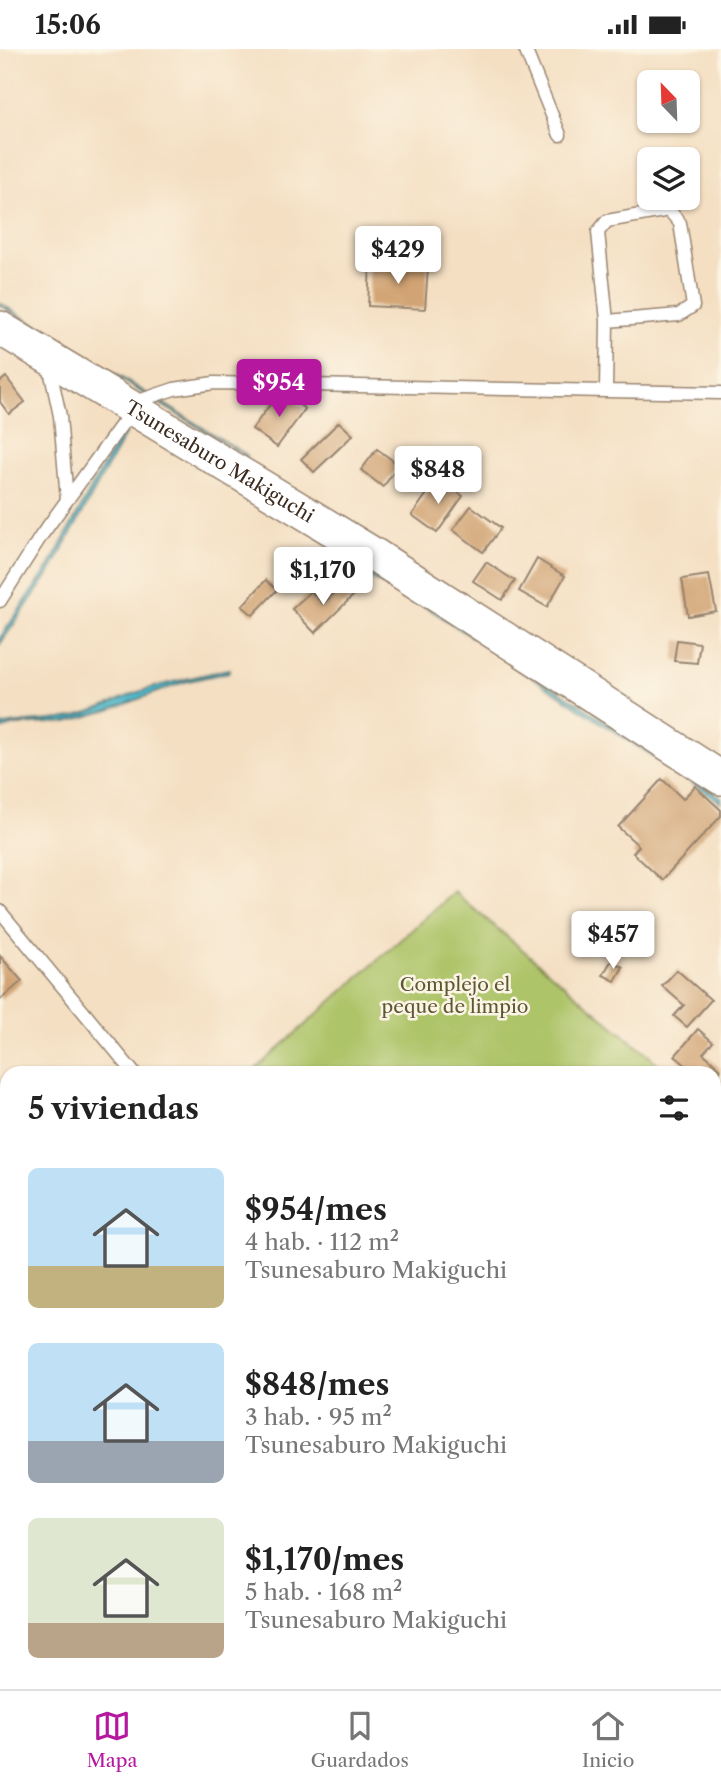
<!DOCTYPE html>
<html lang="es">
<meta charset="utf-8">
<style>
:root{--surface:#fff;--page:#f2f2f2;--text:#222;--muted:#767676;--line:#e0e0e0;--accent:#b5179e}
body{margin:0;font-family:"Libre Caslon Text",serif;background:var(--page);color:var(--text);height:100vh;display:flex;flex-direction:column;font-size:26px;white-space:nowrap}
*{box-sizing:border-box;margin:0}
p{font-size:23px;color:var(--muted)}
.icon{flex:none;width:38px;height:38px;fill:none;stroke:currentColor;stroke-width:2;stroke-linecap:round;stroke-linejoin:round}
.map{position:relative;flex:1;overflow:hidden}
.panel{position:absolute;left:0px;top:1017px;width:721px;height:625px;display:flex;flex-direction:column;background:var(--surface);border-radius:21px 21px 0 0;box-shadow:0 2px 5px #0004}
.panel>*{flex:none}
.needle{width:46px;rotate:337deg}
.fabs{position:absolute;left:637px;top:21px;display:grid;gap:14px}
.fabs a{display:grid;place-items:center;width:63px;height:63px;border-radius:10px;background:var(--surface);box-shadow:0 2px 5px #0004;font-size:35px}
.price{position:absolute;translate:-50% -60px;padding:0 16px;border-radius:7px;background:#fff;color:#222;font-size:23px;line-height:46px;filter:drop-shadow(0 2px 4px #0008)}
.price::after{content:'';position:absolute;left:50%;top:42px;width:21px;height:16px;margin-left:-10px;background:inherit;clip-path:polygon(0 0,100% 0,50% 100%)}
.price.active{background:var(--accent);color:#fff}
ul{padding:0;list-style:none}
li{display:flex;align-items:center;gap:21px;height:175px;padding:0 28px}
li span{display:grid;place-items:center;flex:none;width:196px;height:140px;border-radius:10px;color:#555}
li>.icon{margin-inline-start:auto}
span .icon{width:84px;height:84px;fill:#fffc;stroke-width:1}
li b{font-size:30px}
h2{display:flex;justify-content:space-between;align-items:center;height:84px;padding:0 28px;font-size:30px}
.status{display:flex;justify-content:space-between;align-items:center;height:49px;padding:0 35px;background:var(--surface);direction:ltr}
.status svg{height:19px;fill:currentColor}
.menu{display:flex;justify-content:space-around;align-items:center;height:98px;border-top:2px solid var(--line);background:var(--surface);font-size:19px;color:var(--muted)}
.menu a{display:grid;justify-items:center;gap:4px}
.menu .active{color:var(--accent)}
.map>svg:first-child{display:block}
</style>
<div class="status"><b>15:06</b><svg viewBox="0 0 49 12"><path d="M0 12V9h3v3zM5 12V6h3v6zM10 12V3h3v9zM15 12V0h3v12zM26 1h20v11H26zM47 4h2v5h-2z"/></svg></div>
<div class="map">
<svg width="721" height="1640" viewBox="0 0 721 1640">
<rect width="100%" height="100%" fill="#fcf5e5"/>
<filter id="ink" filterUnits="userSpaceOnUse"><feTurbulence type="fractalNoise" baseFrequency=".0143" numOctaves="2"/><feDisplacementMap in="SourceGraphic" scale="14" xChannelSelector="R" yChannelSelector="G"/><feConvolveMatrix kernelMatrix="1 2 1 2 8 2 1 2 1" color-interpolation-filters="sRGB"/></filter>
<filter id="wash" filterUnits="userSpaceOnUse"><feTurbulence type="fractalNoise" baseFrequency=".00686" numOctaves="4" result="noise"/><feDisplacementMap in="SourceGraphic" scale="28" xChannelSelector="R" yChannelSelector="G"/><feGaussianBlur stdDeviation="1.57" result="paint"/><feColorMatrix in="noise" values="0 0 0 0 0 0 0 0 0 0 0 0 0 0 0 0 0 1.4 0 .05"/><feComposite in="paint" operator="in"/></filter>
<g filter="url(#wash)">
<rect width="100%" height="100%" fill="#f4dfc2"/>
<path fill="#adc469" stroke="#747744" stroke-width="2" d="M454,843L669,1024H251Z
M721,1047V1386L714,1379V1053Z"/>
<path fill="#50bacd" stroke="#467276" stroke-width="2" d="M0,254L247,406V408L0,256Z
M126,375L130,376L52,520L0,595V589L49,518Z
M363,521L431,558L721,748V753L431,561L360,524Z
M229,620V623L184,633L109,661L67,673L16,676L0,681L2,677C23,672 45,673 67,669C93,664 115,652 139,643C168,633 199,627 229,620Z"/>
<g id="blocks">
<path fill="#d2a474" d="M370,215L428,218L425,260L368,257Z
M6,328L25,353L9,365L0,353V333Z
M280,342L305,360L277,398L252,380Z
M339,373L353,386L314,423L301,410Z
M377,400L399,416L383,438L361,421Z
M458,402L476,416L463,432L445,419Z
M438,429L463,447L437,484L412,466Z
M471,457L501,479L483,503L453,481Z
M537,510L565,527L547,558L519,542Z
M486,513L515,532L502,551L473,532Z
M709,526L716,562L688,567L682,530Z
M266,531L277,541L253,566L242,557Z
M347,532L357,543L315,584L292,560L311,542L323,555Z
M677,591L700,594L697,614L674,612Z
M662,730L683,750L695,737L721,761V767L662,831L633,804L639,797L618,778Z
M0,907L22,932L0,951Z
M611,912L623,918L615,932L603,926Z
M677,921L711,951L687,978L674,967L684,956L662,937Z
M698,980L713,993L703,1004L721,1020L714,1033V1024H695L675,1007Z
M60,1634H83L74,1640H63Z"/>
</g>
</g>
<g filter="url(#ink)">
<use href="#blocks" fill-opacity="0" stroke="#988470" stroke-width="2"/>
<g fill="none" stroke-linecap="round" stroke-linejoin="round">
<defs>
<path id="lane" d="M525,0L560,86
M49,316L60,367L67,451
M606,342L721,344
M132,354L174,340L214,334L606,342L607,272L598,183L607,172L669,161L680,174L693,257L679,266L607,272
M0,552L41,487L133,360
M0,862L134,1024
M0,1373L7,1383
M714,1434L721,1431"/>
<path id="street" d="M0,1399L7,1398
M216,1634L222,1640
M166,1640L179,1634"/>
<g id="secondary">
<path id="s1" d="M0,279L373,505L721,729"/>
</g>
</defs>
<use href="#lane" stroke="#988470" stroke-width="15"/>
<use href="#street" stroke="#988470" stroke-width="27"/>
<use href="#secondary" stroke="#988470" stroke-width="36"/>
<use href="#lane" stroke="#fff" stroke-width="12"/>
<use href="#street" stroke="#fff" stroke-width="24"/>
<use href="#secondary" stroke="#fff" stroke-width="33"/>
</g>
</g>
<g text-anchor="middle" dominant-baseline="central" stroke-width="5" stroke-linejoin="round" paint-order="stroke">
<g font-size="19" fill="#3b2a1e" stroke="#fcf5e5">
<text stroke="none"><textPath href="#s1" startOffset="257">Tsunesaburo Makiguchi</textPath></text>
</g>
<g font-size="19" fill="#5d5834" stroke="#fcf5e5">
<text x="455" y="935">Complejo el<tspan x="455" dy="22">peque de limpio</tspan></text>
</g>
</g>
</svg>
<div class="fabs">
<a><svg class="needle" viewBox="-14 -14 28 28"><path d="M0-13l5 13h-10z" fill="#e53935"/><path d="M0 13l5-13h-10z" fill="#767676"/></svg></a>
<a><svg class="icon" aria-label="layers" viewBox="0 0 24 24"><path d="M12 4l9 5-9 5-9-5zM3 14l9 5 9-5"/></svg></a>
</div>
<b class="price" style="left:398px;top:237px">$429</b>
<b class="price active" style="left:279px;top:370px">$954</b>
<b class="price" style="left:438px;top:457px">$848</b>
<b class="price" style="left:323px;top:558px">$1,170</b>
<b class="price" style="left:613px;top:922px">$457</b>
<section class="panel">
<h2>5 viviendas<svg class="icon" aria-label="filters" viewBox="0 0 24 24"><path d="M4 7h16M4 17h16"/><circle cx="9" cy="7" r="2"/><circle cx="15" cy="17" r="2"/></svg></h2>
<ul>
<li><span style="background:linear-gradient(#bfe0f5 70%,#c2b280 0)"><svg class="icon" aria-label="home" viewBox="0 0 24 24"><path d="M3 11l9-7 9 7M6 9v11h12V9"/></svg></span><div><b>$954/mes</b><p>4 hab. · 112 m²</p><p>Tsunesaburo Makiguchi</p></div></li>
<li><span style="background:linear-gradient(#bfe0f5 70%,#9aa5b1 0)"><svg class="icon" aria-label="home" viewBox="0 0 24 24"><path d="M3 11l9-7 9 7M6 9v11h12V9"/></svg></span><div><b>$848/mes</b><p>3 hab. · 95 m²</p><p>Tsunesaburo Makiguchi</p></div></li>
<li><span style="background:linear-gradient(#dfe7d0 75%,#b9a48a 0)"><svg class="icon" aria-label="home" viewBox="0 0 24 24"><path d="M3 11l9-7 9 7M6 9v11h12V9"/></svg></span><div><b>$1,170/mes</b><p>5 hab. · 168 m²</p><p>Tsunesaburo Makiguchi</p></div></li>
</ul>
</section>
</div>
<nav class="menu">
<a class="active"><svg class="icon" aria-label="map" viewBox="0 0 24 24"><path d="M3 6l6-2 6 2 6-2v14l-6 2-6-2-6 2zM9 4v14M15 6v14"/></svg>Mapa</a>
<a><svg class="icon" aria-label="saved" viewBox="0 0 24 24"><path d="M7 4h10v16l-5-4-5 4z"/></svg>Guardados</a>
<a><svg class="icon" aria-label="home" viewBox="0 0 24 24"><path d="M3 11l9-7 9 7M6 9v11h12V9"/></svg>Inicio</a>
</nav>
